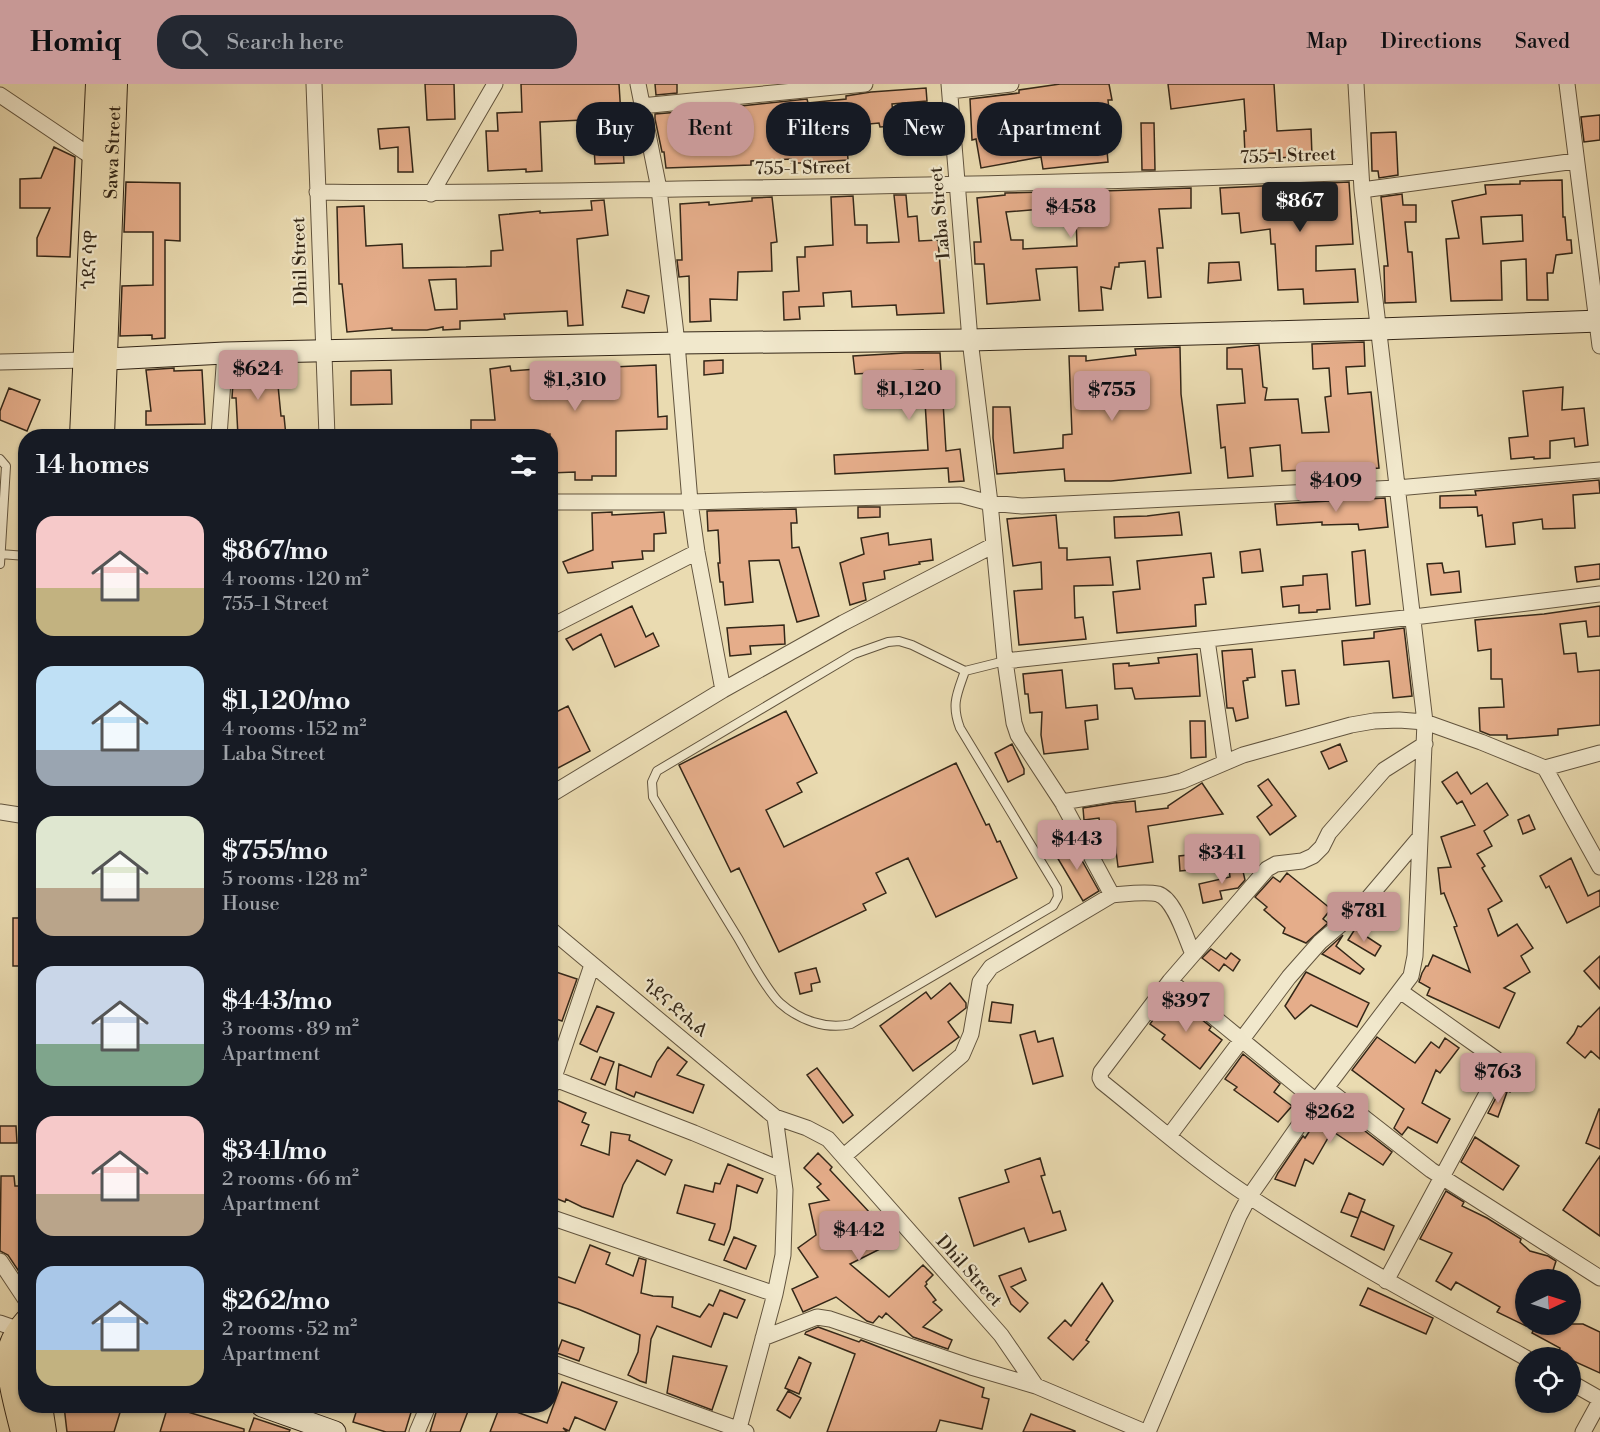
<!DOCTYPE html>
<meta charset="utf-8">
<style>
:root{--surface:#171b24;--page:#242831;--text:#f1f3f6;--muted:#9ea1a6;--accent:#c59692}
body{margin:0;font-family:"Libre Bodoni","Noto Serif Ethiopic",serif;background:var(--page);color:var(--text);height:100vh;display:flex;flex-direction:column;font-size:22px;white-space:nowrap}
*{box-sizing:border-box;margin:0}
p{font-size:20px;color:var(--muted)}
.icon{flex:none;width:33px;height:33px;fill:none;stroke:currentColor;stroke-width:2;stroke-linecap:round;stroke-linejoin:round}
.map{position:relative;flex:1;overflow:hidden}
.drawer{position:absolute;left:18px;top:345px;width:540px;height:984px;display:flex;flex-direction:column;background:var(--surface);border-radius:24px;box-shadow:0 2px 4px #0004}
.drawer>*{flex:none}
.top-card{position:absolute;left:576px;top:18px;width:570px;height:54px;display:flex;gap:12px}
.needle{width:39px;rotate:86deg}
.tools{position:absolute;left:1515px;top:1185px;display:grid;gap:12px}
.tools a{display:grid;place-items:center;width:66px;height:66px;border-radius:50%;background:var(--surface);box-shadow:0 2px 4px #0004;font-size:30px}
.price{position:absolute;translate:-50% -51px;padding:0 14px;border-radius:6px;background:var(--accent);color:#111;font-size:20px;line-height:39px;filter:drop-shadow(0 2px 3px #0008)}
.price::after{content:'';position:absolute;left:50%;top:36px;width:18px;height:14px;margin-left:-9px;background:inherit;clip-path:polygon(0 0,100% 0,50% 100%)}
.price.on{background:#222;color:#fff}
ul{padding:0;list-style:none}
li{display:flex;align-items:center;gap:18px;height:150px;padding:0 18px}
li span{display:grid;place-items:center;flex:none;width:168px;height:120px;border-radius:18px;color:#555}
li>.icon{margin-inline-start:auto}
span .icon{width:72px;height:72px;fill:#fffc;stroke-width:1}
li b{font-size:26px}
h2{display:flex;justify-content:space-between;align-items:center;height:72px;padding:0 18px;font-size:26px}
.chip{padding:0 21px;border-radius:24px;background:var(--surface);box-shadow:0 2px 4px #0004;font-size:21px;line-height:54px}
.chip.on{background:var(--accent);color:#111}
header{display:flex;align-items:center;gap:36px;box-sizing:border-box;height:84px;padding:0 30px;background:var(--accent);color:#111}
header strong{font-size:28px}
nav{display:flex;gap:33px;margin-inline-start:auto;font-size:21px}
.search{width:420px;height:54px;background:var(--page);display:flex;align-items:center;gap:15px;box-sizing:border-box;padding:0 21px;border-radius:24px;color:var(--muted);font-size:22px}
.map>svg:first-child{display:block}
</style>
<header>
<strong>Homiq</strong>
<div class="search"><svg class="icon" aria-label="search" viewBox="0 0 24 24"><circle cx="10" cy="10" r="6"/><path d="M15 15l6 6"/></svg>Search here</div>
<nav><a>Map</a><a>Directions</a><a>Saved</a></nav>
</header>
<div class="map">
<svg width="1600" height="1348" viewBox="0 0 1600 1348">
<rect width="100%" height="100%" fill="#eadbb1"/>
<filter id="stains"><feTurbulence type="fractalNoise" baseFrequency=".00333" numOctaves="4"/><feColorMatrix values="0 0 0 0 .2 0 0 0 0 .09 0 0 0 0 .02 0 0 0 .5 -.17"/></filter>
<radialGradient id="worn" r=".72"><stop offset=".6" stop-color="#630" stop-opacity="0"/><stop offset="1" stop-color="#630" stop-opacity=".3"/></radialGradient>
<path fill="#e5ad8a" stroke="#342718" stroke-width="1.5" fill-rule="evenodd" d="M425,0H454L455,35L427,36Z
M521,0H619L624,79L595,80L594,63L585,64L583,36L540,38L542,87L526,88V85L488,87L486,47H498L497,29L522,28Z
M655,0H677V9L656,11Z
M1060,0H1109L1112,16H1108L1112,53L1106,54L1108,78L1043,85L1041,73L981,84L976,55L972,56L970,15L1019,9V6Z
M1168,0H1274L1277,47L1311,45L1312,72L1276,74V69L1245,70L1244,47H1246L1244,15L1171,25Z
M926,4L927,17L892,20L894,42L880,43L879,39L848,42V45H846L848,76L804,79H791V75L751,77V81L666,84L664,68H662L655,35V30L705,26L706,40L733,36L732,23L807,15L808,19L846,15V12L871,8Z
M1600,31V56L1584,58L1581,33Z
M1141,39H1154L1155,86H1142Z
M409,43L413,88H398V63L380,65L378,45Z
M1396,48L1398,91L1379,94L1378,87H1372L1371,49Z
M54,63L75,73L70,173L37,172V154L50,124H20V95L41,94Z
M1562,96L1563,133H1565L1567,156H1571L1572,169L1556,171L1553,189H1547L1548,216H1527L1526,175L1501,177L1502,216L1451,217L1446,155L1459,154L1452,117L1486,110L1485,101L1520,100V97ZM1522,131L1523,157L1483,160L1481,133Z
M126,98L180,99V157L165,156V254L152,255V251L120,252L122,202L153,201V148H124Z
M1349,98L1353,160L1316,162V187L1355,185L1358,218L1304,220L1303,205L1278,206L1275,160H1271L1270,145L1241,149L1239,129L1222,130L1220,104Z
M1191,104V124L1159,125L1163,164H1157L1161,213L1148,214L1145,177L1119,179V183H1115L1111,205L1101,203L1103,226L1079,227L1077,183L1036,185L1040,216L987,220L984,180H975L974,158H981L977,114L1005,111V109L1044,108V111L1073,108ZM1054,124L1055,137L1076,134L1077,162L1023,165V156H1011L1006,128Z
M1402,110L1403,121H1416V138H1405L1408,168H1412L1416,218L1385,219L1384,182H1388L1381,113Z
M894,111H906L908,133L917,132L919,157L938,156L944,229L897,231L896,221L852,223L851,207L823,209L824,222L799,223L800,235L784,236L783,208L799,207L797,173H805V163L833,161L831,113L853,112L855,141H867V159L899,158Z
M772,113L777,158L771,159L772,187L738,188L737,216L710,215L711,237L690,238L689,192L679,193L677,176H682L680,120L709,118V121L752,117V114Z
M604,116L608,151L577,155L583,241L568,242L567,227L504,230L505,235L460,237V245L443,246V243L427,246H392V244L347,248L342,200H339L337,123L364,122L366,162L402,160L403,184L466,183L491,182V167L503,166L499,131L540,127V129L592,126L591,117ZM456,195L457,225L435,226L429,196Z
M1239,178L1241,196L1208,199L1209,179Z
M627,206L649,212L644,229L622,223Z
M1364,258L1365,282L1346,283L1348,310L1371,308L1379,384L1347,387V384L1282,387L1280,361L1250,364L1253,392L1228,394L1225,363L1221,364L1217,321L1245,319L1242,285H1227V264L1259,261L1263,303L1267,304L1265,316L1298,315L1302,349L1329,348L1325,313L1331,312L1329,284L1313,285L1312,260Z
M1180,263L1181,310L1191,389L1111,397H1065L1064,385L997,390L993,354V323H1010L1014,369L1063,364V351L1072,350L1069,272H1086V277L1136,271L1135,265Z
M905,269H940L946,367L960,365L964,397L949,398L948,384L835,390L834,371L928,366L923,286L855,290L853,272Z
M723,276V289L704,291V277Z
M587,279L588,281L613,280V283L656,281L658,333L667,332V345L616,347V392H592V396H575V388L550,389V350L521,352H471V336H495L490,285L510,282L511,287L563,283V281Z
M276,281L281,332H284L286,352H238L236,314H232L234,282Z
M174,284V287L202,286L205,340L146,341V327H151L146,286Z
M391,286L392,320L351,321V287Z
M1563,303L1562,326L1584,324L1588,361L1575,363L1574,354L1550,357V374L1534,375V373L1511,375L1509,354L1528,352L1523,307Z
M9,304L40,316L27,347L0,336V327Z
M1599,396L1600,409L1573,411L1575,444L1543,445L1542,435L1513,439L1515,460L1486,463L1482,431L1478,432L1477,423L1440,424V412L1476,411L1475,407Z
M1385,414L1388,443L1359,446L1358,440L1322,441V438L1277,441L1275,420Z
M858,423H880V433L858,434Z
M796,425L797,439H791L792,464L799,463L819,532L797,538L779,476L749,477L753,518L725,521L723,498H720L718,479H720L718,446L708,447L707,427Z
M612,428V431L664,428L666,449L654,450V467H642L643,475L612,478L613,484L568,489L563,478L593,466L592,429Z
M1179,428L1182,451L1115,454L1114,433L1147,432Z
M1056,431L1059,464H1067V476L1110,473L1113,501L1074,502L1075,534L1083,533L1086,555L1019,561L1014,507L1042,505L1041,478L1013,482L1007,435Z
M888,449L889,461L931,455L933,476L919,478L920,480L884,487L885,495L863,499L866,516L850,521L840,479L864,470L861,454Z
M1260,465L1263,487L1242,489L1240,468Z
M1365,466L1370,520L1356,522L1352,468Z
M1211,469L1214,493L1203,494L1206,520L1195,521L1196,542L1117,549L1113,508L1140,505L1137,477Z
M1442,479L1444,489L1459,487L1461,508L1431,511L1427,480Z
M1600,480V495L1577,498L1575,483Z
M1327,490L1330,525L1317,526V528L1299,529V521L1283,523L1281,503L1303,501V492Z
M632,522L646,553L653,549L659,562L615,583L601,550L573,566L566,555Z
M1600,522V552L1588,553L1586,537L1560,540L1564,570L1576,569L1578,588L1600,586V641L1558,645V651L1507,655V651H1490L1480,647L1479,624L1504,623L1502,595H1491V565L1478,567L1475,536L1544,530Z
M784,541L785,560L750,562L751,570L730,572L727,544Z
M1404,544L1412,612L1393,614L1389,577L1344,581L1342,557L1374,554V548Z
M1252,565L1255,593L1247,594L1248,596L1243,597L1248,634L1236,637L1233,624H1227L1222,567Z
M1197,570L1200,612L1135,615L1132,604L1115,605L1113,580L1129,579V582L1159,579L1158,574Z
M1062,586L1066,624L1097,621L1098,635L1085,637L1088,665L1044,670L1041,651L1042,628L1030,629L1028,610H1025L1023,590Z
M1295,586L1299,620L1286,622L1282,587Z
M568,622L590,667L558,684L550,669V631Z
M786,627L817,689L797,699L802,708L766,726L784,763L956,679L986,741L989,740L997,758L1000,757L1017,794L936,833L908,774L876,789L886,809L863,820L866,826L779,868L739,784L731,788L679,681Z
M1190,637H1205L1206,673L1191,674Z
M1012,660L1024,685V690L1008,698L995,669Z
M1340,660L1347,677L1329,685L1321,668Z
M1457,688L1471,710L1487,699L1508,731L1484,747L1492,762L1477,770L1485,782L1482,784L1502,817L1488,825L1498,852L1517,840L1533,864L1521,872L1530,888L1504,904L1515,909L1499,944L1427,911L1430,904L1419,898L1422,889L1426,882H1428L1433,871L1470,888L1454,843L1457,842L1444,809L1441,810L1438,784L1451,783L1441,753L1475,741L1462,717L1457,720L1442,698Z
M1268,695L1296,732L1270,751L1257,733L1272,721L1258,702Z
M1202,699L1223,730L1148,742L1153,778L1118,783L1115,759L1103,761L1099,734L1084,736L1083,724L1114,719L1135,717L1136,728L1168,724V722Z
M1529,731L1535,745L1523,750L1518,736Z
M1071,757L1099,807L1083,817L1054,768Z
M1198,770L1200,785L1180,787L1179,772Z
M1571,774L1588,812L1600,806V822L1567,839L1549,802L1546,804L1540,792Z
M1242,783L1245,796L1238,804L1220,807L1222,815L1203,819L1199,800L1230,793L1229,785Z
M1287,789L1331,825L1323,835L1328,839L1306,859L1283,849L1285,844L1264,826L1267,823L1255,813L1273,793L1280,798Z
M13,834H26V882H13Z
M1355,845L1381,862L1375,872L1348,856Z
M1343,851L1336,862L1364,885L1360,890L1322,870Z
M1211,865L1226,875L1231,869L1240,876L1233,887L1224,880L1219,887L1202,874Z
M1600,872V905L1584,887Z
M816,884L820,898L811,900L812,907L800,910L795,889Z
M550,886L577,895L562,937L550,933Z
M1306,888L1369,919L1357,943L1311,921L1295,935L1285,922Z
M950,899L966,919V924L948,938L959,953L913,987L880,942L926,908L931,915Z
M1168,916L1183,927L1186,923L1211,943L1209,946L1222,956L1200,985L1162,955L1165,951L1150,940Z
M992,918L1013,921L1011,939L989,937Z
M597,922L614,929L597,968L580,960Z
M1600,923V975L1591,967L1585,974L1567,959L1574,950L1578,942L1581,943Z
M1035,947L1038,958L1053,954L1063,992L1033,1000L1020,951Z
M1377,953L1415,979L1431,958L1439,964L1445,954L1459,964L1440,989L1436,986L1422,1019L1450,1035L1437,1059L1408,1043L1402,1051L1394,1044L1404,1025L1352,986Z
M668,963L687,978L677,991L704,1001L693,1029L636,1008L634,1013L616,1005L619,980L651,993L657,978Z
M1243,970L1280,1000L1274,1008L1292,1022L1278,1038L1234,1006L1237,1003L1225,995Z
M600,973L614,978L605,1001L591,995Z
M1507,980L1520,985L1510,1008L1501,1004L1508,991Z
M817,984L853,1031L843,1039L807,991Z
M1500,1006L1507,1008L1498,1033L1488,1029Z
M556,1016L586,1029L582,1038L589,1041L581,1061L609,1071L611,1048L630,1051L629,1056L672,1076L665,1091L637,1076L623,1101L613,1133L582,1123L566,1115L565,1118L550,1112V1028Z
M1324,1025L1335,1033L1339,1027L1392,1068L1383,1081L1332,1047L1313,1080L1305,1075L1295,1102L1275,1095L1278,1089L1303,1052L1305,1054Z
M1599,1025H1600V1065L1586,1059Z
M0,1042H16L17,1059H0Z
M1475,1053L1519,1082L1503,1106L1461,1078Z
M818,1069L832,1083L830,1086L871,1130L872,1128L896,1157L850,1180L889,1213L923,1181L933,1191L926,1198L927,1200L925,1202L936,1216L933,1218L942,1226L923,1243L952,1256L948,1265L913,1253L886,1229L882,1234L879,1232L873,1239L867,1237L836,1213L803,1228L792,1205L818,1193L798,1164L816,1151L809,1120L829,1116L817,1103L821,1100L804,1084Z
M1600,1072V1152L1563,1126Z
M1040,1074L1045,1091L1041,1092L1053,1129L1060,1127L1066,1146L1029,1158L1024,1144L974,1162L959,1114L1009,1098L1005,1086Z
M728,1080L763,1095L757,1109L737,1101L730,1145L724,1161L709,1156L715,1140L677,1129L685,1101L713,1108L715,1099L720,1100Z
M1,1092H14L15,1102H26V1189H20L8,1171L0,1167Z
M1446,1107L1464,1118L1462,1122L1487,1134L1521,1155L1520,1158L1530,1167L1548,1172L1556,1177L1550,1196H1526V1242L1497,1228L1500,1223L1456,1198L1451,1206L1436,1197L1452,1169L1420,1155Z
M1349,1109L1365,1116L1358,1134L1341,1128Z
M1361,1127L1394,1142L1384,1166L1351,1152Z
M734,1153L756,1162L746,1185L724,1176Z
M590,1161L610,1169L606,1180L633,1192L639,1174L646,1176L641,1209L653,1212L673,1213L672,1223L700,1233L709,1220L713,1222L720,1206L745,1216L737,1234L724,1229L711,1263L657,1242L651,1255L646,1299L640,1297L628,1291L638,1268L640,1251L578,1225L551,1216L555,1208L550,1206V1190L575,1199Z
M1021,1184L1026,1196L1011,1203L1028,1219L1020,1228L1011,1220L999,1192Z
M1102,1199L1113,1217L1086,1256L1089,1258L1073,1276L1048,1254L1065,1236L1071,1242Z
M1368,1204L1433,1234L1426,1250L1360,1221Z
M1537,1240H1583L1600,1248V1289L1558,1270L1560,1264L1532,1249Z
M818,1243L859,1258L861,1256L984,1304L982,1313L989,1315L982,1345L940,1336L936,1348H827L855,1270L805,1250L806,1248Z
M562,1256L584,1264L579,1277L557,1269Z
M673,1272L727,1282L712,1326L667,1309Z
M799,1273L811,1279L799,1310L785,1304Z
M562,1298L617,1318L605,1346L575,1333L569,1347L563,1344L567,1348H490L500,1322L547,1339Z
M788,1307L801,1314L790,1334L777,1326Z
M64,1322H122L114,1348H67Z
M168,1322L244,1345V1348H160Z
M358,1322H385L399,1325L400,1322H413L405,1348H386L353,1338Z
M438,1322H470L460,1348H430Z
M1031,1330L1075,1347V1348H1023Z
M254,1334L290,1346L289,1348H249Z"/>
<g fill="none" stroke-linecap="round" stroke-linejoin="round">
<defs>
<path id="lane" d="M0,375L6,382L0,480
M0,470L26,472
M965,587C957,610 951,620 960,644L1057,804L1058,813L1053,822L851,940C826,946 799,936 780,919C766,906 748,871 738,854C709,807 681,760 653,713L652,698L657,687L854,570L888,558L899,557L912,561L965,587L1005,577"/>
<path id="street" d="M314,0L327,352
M638,0L659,105L677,259L690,418L697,468L723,606
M1567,0L1600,262
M950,7L1011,0
M0,11L95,75L100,76
M641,22L865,0
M1362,106L1576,77
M317,108C438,110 559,107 679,105C907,102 1134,98 1361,88
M431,110L495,0
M0,278L85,276
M219,352L225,269
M550,418H690L960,411L990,419L1022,422L1397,404L1600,386
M550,543L697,468
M1207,556L1225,678
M1005,577L1414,533L1600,510
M1425,660L1384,686L1329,749L1322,763L1313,772L1302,777L1276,780L1267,785L1170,897L1101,988L1100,994L1102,998C1151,1037 1198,1079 1250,1113C1339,1172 1433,1222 1526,1274
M1545,684L1600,783
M550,711L723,606L843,539L994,461
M1062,718L1166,701L1182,697L1243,671L1351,641L1374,637L1399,636L1425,638L1481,658L1545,684L1600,669
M0,728L26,732
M1112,811C1126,810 1145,807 1158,810C1175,815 1186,855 1193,870
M550,845L775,1033L807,1044L828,1055L1001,1251L1036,1302
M1170,897L1316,1017
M550,993L694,1049L782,1086
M1326,1004L1431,1086L1600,1194
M550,1005L592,881
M1169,1052L1289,893L1320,858L1359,825L1420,753
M844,1072L962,971L971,950L980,898L991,883L1112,811L1062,718L1018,651L1014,639L1005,577L990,419L970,256L949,0
M550,1133L775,1210
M0,1177L26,1216
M1386,1197L1499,987L1496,975L1400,907
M0,1239L20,1246
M763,1254L817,1233L830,1235L971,1283L1036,1302L1145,1348
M550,1278L746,1348
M1570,1298L1600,1315
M417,1348L428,1322
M738,1348L775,1210L783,1171L785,1106L775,1033
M1148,1348L1239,1132L1249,1113L1316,1017L1411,892L1415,872L1425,638L1362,106L1356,0
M1583,1348L1600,1317"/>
<path id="secondary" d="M89,276L225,269L677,259L970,256L1379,245L1600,237
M262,1322L335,1348"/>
<g id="primary">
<path d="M82,352L98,0"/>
<path id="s1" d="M102,352L115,0"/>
<path d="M40,1322L44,1348"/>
<path d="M23,1348C18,1327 6,1287 10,1267C12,1256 19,1246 26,1238"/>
</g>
</defs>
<use href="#lane" stroke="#62543e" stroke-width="10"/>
<use href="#street" stroke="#62543e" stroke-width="17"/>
<use href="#secondary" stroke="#342718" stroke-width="23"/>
<use href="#primary" stroke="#342718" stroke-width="26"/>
<use href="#lane" stroke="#f1e8cc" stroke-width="8"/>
<use href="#street" stroke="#f1e8cc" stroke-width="15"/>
<use href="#secondary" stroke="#f1e8cc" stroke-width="21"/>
<use href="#primary" stroke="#eadbb1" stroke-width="24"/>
</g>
<g text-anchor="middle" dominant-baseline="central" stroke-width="4.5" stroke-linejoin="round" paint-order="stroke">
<g font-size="18" fill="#342718" stroke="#f1e8cc">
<text stroke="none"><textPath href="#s1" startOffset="284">Sawa Street</textPath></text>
<text transform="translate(1288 72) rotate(-2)">755-1 Street</text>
<text transform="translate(803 84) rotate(-1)">755-1 Street</text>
<text transform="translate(940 129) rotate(-95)">Laba Street</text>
<text transform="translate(90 176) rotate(-87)">ጎደና ሳዋ</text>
<text transform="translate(300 177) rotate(-92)">Dhil Street</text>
<text transform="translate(675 924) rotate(40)">ጎደና ድሒል</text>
<text transform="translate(969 1187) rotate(48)">Dhil Street</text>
</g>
</g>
<rect width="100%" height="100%" filter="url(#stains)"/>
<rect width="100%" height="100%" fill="url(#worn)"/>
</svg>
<div class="tools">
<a><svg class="needle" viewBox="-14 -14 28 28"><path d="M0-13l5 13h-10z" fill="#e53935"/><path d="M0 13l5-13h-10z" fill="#9ea1a6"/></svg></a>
<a><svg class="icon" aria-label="locate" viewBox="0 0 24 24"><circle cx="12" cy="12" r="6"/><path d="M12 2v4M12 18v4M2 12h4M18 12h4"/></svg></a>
</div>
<b class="price on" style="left:1300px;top:149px">$867</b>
<b class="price" style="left:1071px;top:155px">$458</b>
<b class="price" style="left:258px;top:317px">$624</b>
<b class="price" style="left:575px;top:328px">$1,310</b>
<b class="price" style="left:909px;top:337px">$1,120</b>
<b class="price" style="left:1112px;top:338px">$755</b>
<b class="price" style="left:1336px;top:429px">$409</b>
<b class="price" style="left:1077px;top:787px">$443</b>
<b class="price" style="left:1222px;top:801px">$341</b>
<b class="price" style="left:1364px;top:859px">$781</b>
<b class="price" style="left:1186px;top:949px">$397</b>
<b class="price" style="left:1498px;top:1020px">$763</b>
<b class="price" style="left:1330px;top:1060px">$262</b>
<b class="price" style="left:859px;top:1178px">$442</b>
<div class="top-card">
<a class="chip">Buy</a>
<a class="chip on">Rent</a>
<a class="chip">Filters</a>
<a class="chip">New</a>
<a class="chip">Apartment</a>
</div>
<section class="drawer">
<h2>14 homes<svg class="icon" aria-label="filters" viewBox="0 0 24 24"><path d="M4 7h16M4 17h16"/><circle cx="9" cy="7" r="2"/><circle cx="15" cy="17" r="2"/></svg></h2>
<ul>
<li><span style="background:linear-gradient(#f6c9c9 60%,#c2b280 0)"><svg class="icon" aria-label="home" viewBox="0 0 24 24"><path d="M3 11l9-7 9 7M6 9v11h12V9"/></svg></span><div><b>$867/mo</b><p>4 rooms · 120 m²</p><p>755-1 Street</p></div></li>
<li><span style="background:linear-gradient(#bfe0f5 70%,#9aa5b1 0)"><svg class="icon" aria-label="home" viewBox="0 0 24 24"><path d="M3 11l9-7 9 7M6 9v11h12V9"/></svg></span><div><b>$1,120/mo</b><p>4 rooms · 152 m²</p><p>Laba Street</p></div></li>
<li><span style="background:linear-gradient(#dfe7d0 60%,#b9a48a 0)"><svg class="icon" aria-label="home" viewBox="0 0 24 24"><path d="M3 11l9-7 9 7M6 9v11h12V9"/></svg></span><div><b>$755/mo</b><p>5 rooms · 128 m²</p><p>House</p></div></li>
<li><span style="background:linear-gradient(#c9d6e8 65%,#7fa58c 0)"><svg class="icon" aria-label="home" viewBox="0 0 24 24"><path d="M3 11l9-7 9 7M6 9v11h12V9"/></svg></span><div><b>$443/mo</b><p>3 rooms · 89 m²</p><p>Apartment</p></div></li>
<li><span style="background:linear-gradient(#f6c9c9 65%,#b9a48a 0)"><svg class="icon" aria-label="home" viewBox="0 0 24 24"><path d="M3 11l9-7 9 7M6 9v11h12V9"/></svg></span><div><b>$341/mo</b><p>2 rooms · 66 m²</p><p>Apartment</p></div></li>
<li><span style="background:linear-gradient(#a9c7e8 70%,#c2b280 0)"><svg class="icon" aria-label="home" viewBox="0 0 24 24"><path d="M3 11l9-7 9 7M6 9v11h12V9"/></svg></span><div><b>$262/mo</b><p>2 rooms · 52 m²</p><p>Apartment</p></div></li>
</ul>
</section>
</div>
